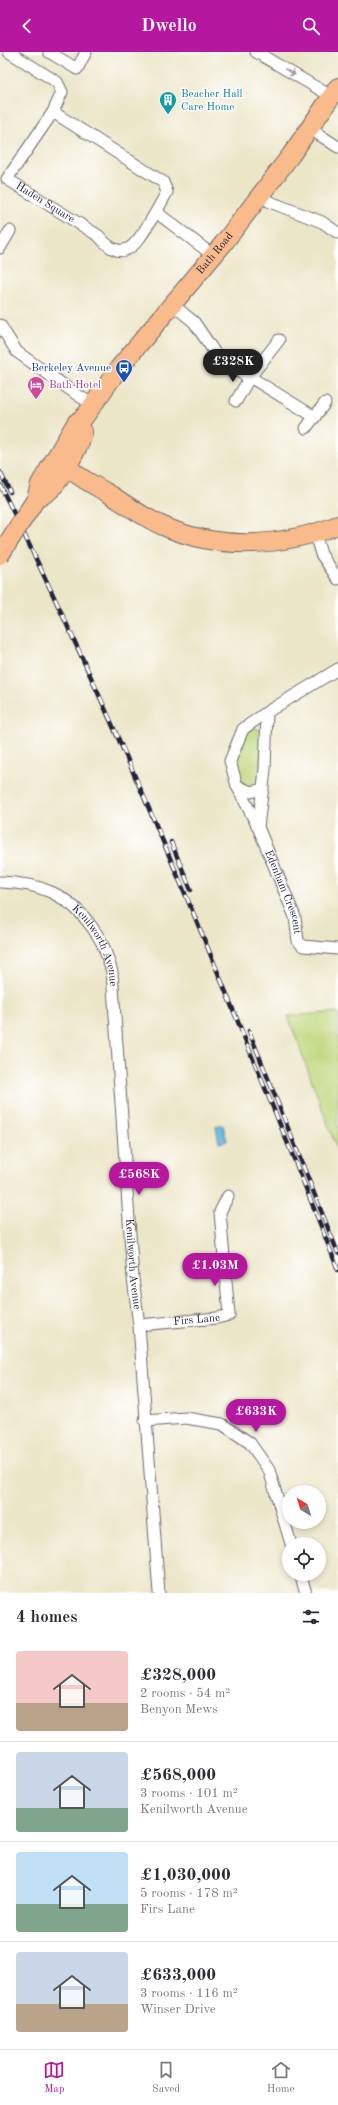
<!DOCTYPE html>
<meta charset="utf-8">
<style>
:root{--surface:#fff;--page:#f2f2f3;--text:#2b2b33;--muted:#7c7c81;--line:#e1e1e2;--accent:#b5179e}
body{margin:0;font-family:"Old Standard TT",serif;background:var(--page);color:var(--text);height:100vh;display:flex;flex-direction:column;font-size:15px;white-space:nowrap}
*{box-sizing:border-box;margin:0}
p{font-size:13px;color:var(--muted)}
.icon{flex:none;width:22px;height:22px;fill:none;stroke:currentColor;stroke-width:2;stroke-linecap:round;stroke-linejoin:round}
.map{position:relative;height:1541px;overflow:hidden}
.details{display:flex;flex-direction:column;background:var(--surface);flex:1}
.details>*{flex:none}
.needle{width:26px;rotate:322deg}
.buttons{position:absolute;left:282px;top:1433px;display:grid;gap:8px}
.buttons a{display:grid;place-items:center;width:44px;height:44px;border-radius:50%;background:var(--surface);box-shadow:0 2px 6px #0003;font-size:20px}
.price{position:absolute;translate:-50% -34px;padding:0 9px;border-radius:14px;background:var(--accent);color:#fff;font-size:13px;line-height:26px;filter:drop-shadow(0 1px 2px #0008)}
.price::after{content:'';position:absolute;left:50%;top:24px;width:12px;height:9px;margin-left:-6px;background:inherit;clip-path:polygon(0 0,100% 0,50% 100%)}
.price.on{background:#222;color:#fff}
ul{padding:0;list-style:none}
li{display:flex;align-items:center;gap:12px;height:100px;padding:0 16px}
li+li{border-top:1px solid var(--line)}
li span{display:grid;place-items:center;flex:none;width:112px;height:80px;border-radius:4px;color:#555}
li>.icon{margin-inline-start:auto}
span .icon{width:48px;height:48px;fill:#fffc;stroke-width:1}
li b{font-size:17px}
h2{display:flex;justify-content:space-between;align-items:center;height:48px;padding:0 16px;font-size:17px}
header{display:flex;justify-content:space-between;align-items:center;height:52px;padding:0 16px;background:var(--accent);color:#fff;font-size:18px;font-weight:600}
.menu{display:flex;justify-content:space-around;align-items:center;height:56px;border-top:1px solid var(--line);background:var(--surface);font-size:11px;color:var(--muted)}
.menu a{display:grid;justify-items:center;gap:2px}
.menu .on{color:var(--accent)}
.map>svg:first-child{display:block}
</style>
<header><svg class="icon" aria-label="back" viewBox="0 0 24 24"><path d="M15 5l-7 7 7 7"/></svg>Dwello<svg class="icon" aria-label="search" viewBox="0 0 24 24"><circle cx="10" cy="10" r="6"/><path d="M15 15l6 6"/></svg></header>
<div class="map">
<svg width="338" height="1541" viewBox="0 0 338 1541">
<rect width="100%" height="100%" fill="#fff"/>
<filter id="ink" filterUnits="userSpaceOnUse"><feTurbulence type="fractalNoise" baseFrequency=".025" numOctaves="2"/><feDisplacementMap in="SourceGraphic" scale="8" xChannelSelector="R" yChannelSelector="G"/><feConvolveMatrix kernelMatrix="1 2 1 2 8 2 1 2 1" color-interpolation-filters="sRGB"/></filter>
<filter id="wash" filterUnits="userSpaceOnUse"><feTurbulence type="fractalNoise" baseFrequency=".012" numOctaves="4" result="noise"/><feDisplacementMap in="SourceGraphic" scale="16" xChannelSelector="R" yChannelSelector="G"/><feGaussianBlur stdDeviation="0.9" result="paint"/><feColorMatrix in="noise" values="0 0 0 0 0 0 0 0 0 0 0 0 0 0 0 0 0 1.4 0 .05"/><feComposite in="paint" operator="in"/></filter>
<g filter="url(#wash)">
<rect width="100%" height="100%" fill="#ece6c8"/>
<path fill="#bed67a" stroke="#707c5a" d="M255,675L263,680L259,732L254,736H245L235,715L238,691L241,685Z
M338,960V1100L288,964Z"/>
<path fill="#66b9e1" stroke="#446e8e" d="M223,1073L227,1089L219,1091L216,1075Z"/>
</g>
<g filter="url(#ink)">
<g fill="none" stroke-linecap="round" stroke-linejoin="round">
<defs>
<g id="street">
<path d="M9,0L57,30L62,40L53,60"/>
<path d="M49,0L77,17L86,0"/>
<path d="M256,0L331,44"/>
<path d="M309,76L338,95"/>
<path d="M261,143L270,150L322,170L338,181"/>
<path id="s1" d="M156,160L167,140L163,130L53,60L7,127L99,184C127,219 141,183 156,160L214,204"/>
<path d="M0,196L10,179"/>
<path d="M173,253L194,270L215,301L239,320L250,325L315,365"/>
<path d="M0,273L17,300L79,344L92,352"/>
<path d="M236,349L250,325L279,288"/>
<path d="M306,376L325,351"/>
<path d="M315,481L321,502L338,527"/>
<path id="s2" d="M338,617L267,660L243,677L230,709L237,734L258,775L295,865L298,889L303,894L338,897"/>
<path d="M237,734L251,740L263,737"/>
<path d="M258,775L265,718L267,660"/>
<path id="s3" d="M0,830C40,831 68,842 92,875C95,880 99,885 102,891C106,900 109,910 112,920L133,1226L139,1273L159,1541"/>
<path id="s4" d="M139,1273L217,1266L229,1263L220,1160L228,1144"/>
<path d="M145,1369L186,1366L222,1372L250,1391L269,1418L291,1492"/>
<path d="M300,1522L306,1541"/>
</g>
<g id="primary">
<path d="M58,403C71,423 91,431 111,443C128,454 145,466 163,474C220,499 281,495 338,473"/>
<path id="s5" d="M36,447L40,432L76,371L85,364L119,316L223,192L291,103L338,35"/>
<path d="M36,447C40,445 45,442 49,439C58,433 82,391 83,380"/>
</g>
</defs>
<use href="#street" stroke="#69676c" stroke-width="13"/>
<use href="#primary" stroke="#69676c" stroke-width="20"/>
<use href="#street" stroke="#fff" stroke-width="11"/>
<use href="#primary" stroke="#fabb8c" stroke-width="18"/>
<defs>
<path id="rail" d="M0,420L10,440
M0,433C93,620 175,813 253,1007C282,1077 311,1147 338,1218
M171,790L191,838
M249,979L338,1201"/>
</defs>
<use href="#rail" stroke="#22223b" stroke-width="4.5"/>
<use href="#rail" stroke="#fff" stroke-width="3" stroke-dasharray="9" stroke-linecap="butt"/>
<defs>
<path id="primary-bridge" d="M0,503L36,447"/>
</defs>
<use href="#primary-bridge" stroke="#69676c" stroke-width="20" stroke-linecap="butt"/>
<use href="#primary-bridge" stroke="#fabb8c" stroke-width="18"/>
</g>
<defs><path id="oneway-shaft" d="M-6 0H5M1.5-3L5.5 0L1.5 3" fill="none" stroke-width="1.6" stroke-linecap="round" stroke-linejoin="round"/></defs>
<use stroke="#9c9ca7" href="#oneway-shaft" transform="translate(290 20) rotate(30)"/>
</g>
<defs>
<symbol id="building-pin" viewBox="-11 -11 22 30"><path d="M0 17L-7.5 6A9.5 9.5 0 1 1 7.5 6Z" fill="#0f9aa8" stroke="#fff"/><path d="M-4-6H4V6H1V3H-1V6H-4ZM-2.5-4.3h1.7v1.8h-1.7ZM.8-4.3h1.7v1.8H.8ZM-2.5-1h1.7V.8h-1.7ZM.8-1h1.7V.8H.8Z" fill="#fff"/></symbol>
<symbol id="bus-pin" viewBox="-11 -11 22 30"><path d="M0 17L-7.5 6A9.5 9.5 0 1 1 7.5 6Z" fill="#1a4fb4" stroke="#fff"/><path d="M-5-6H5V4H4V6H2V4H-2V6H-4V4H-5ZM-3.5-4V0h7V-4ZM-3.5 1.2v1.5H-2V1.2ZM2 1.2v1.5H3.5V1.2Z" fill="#fff"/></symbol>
<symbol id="hotel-pin" viewBox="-11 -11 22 30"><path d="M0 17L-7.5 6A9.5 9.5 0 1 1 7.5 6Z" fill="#d1479c" stroke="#fff"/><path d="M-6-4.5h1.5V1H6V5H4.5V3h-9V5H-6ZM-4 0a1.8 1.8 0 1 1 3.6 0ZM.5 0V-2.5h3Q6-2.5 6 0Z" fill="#fff"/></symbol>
</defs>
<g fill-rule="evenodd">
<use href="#building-pin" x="158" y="38" width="20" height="27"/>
<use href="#bus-pin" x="114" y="306" width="20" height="27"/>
<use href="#hotel-pin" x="26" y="323" width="20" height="27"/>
</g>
<g text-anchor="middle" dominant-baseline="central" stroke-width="3" stroke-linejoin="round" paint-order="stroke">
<g font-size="11" fill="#0d838f" stroke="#fff" text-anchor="start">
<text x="181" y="42">Beacher Hall<tspan x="181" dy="13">Care Home</tspan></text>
</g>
<g font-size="11" fill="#22223b" stroke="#fff">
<text stroke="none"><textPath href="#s1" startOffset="290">Haden Square</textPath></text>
<text stroke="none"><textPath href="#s5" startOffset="306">Bath Road</textPath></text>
<text stroke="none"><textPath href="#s2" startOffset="289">Edenham Crescent</textPath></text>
<text stroke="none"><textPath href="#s3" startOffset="125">Kenilworth Avenue</textPath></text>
<text stroke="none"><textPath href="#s3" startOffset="449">Kenilworth Avenue</textPath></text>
<text stroke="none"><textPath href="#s4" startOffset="58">Firs Lane</textPath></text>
</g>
<g font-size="11" fill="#164399" stroke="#fff" text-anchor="end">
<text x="111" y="316">Berkeley Avenue</text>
</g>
<g font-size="11" fill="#b23c85" stroke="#fff" text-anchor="start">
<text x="49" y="333">Bath Hotel</text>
</g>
</g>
</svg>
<div class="buttons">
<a><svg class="needle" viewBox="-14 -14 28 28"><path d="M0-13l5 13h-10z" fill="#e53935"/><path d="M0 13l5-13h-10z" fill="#7c7c81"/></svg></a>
<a><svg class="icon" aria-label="locate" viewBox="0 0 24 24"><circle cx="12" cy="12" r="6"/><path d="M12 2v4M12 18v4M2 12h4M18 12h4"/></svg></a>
</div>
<b class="price on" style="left:233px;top:331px">£328K</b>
<b class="price" style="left:139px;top:1144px">£568K</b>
<b class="price" style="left:215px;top:1235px">£1.03M</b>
<b class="price" style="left:256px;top:1381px">£633K</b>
</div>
<section class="details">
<h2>4 homes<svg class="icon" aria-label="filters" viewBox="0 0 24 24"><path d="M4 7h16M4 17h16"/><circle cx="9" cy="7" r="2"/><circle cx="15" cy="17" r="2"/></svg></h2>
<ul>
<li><span style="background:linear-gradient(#f6c9c9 65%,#b9a48a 0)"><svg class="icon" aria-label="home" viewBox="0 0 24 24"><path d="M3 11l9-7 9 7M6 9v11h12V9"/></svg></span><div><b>£328,000</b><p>2 rooms · 54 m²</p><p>Benyon Mews</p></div></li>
<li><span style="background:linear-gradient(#c9d6e8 70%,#7fa58c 0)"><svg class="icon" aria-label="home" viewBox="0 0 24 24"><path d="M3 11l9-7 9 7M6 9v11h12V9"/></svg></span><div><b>£568,000</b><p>3 rooms · 101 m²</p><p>Kenilworth Avenue</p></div></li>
<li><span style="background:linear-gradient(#bfe0f5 65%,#7fa58c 0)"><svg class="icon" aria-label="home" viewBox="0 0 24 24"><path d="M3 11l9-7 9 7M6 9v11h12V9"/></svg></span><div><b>£1,030,000</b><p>5 rooms · 178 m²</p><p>Firs Lane</p></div></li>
<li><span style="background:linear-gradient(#c9d6e8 65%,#b9a48a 0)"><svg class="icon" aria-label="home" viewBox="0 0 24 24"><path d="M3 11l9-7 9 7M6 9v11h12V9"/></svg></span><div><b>£633,000</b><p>3 rooms · 116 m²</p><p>Winser Drive</p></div></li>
</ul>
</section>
<nav class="menu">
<a class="on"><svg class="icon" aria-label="map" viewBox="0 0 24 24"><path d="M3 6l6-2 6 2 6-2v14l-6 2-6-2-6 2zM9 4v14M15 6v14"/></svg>Map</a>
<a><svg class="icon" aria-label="saved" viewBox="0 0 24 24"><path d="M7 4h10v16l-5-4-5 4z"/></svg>Saved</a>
<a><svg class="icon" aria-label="home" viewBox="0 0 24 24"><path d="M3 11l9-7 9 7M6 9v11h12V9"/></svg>Home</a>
</nav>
